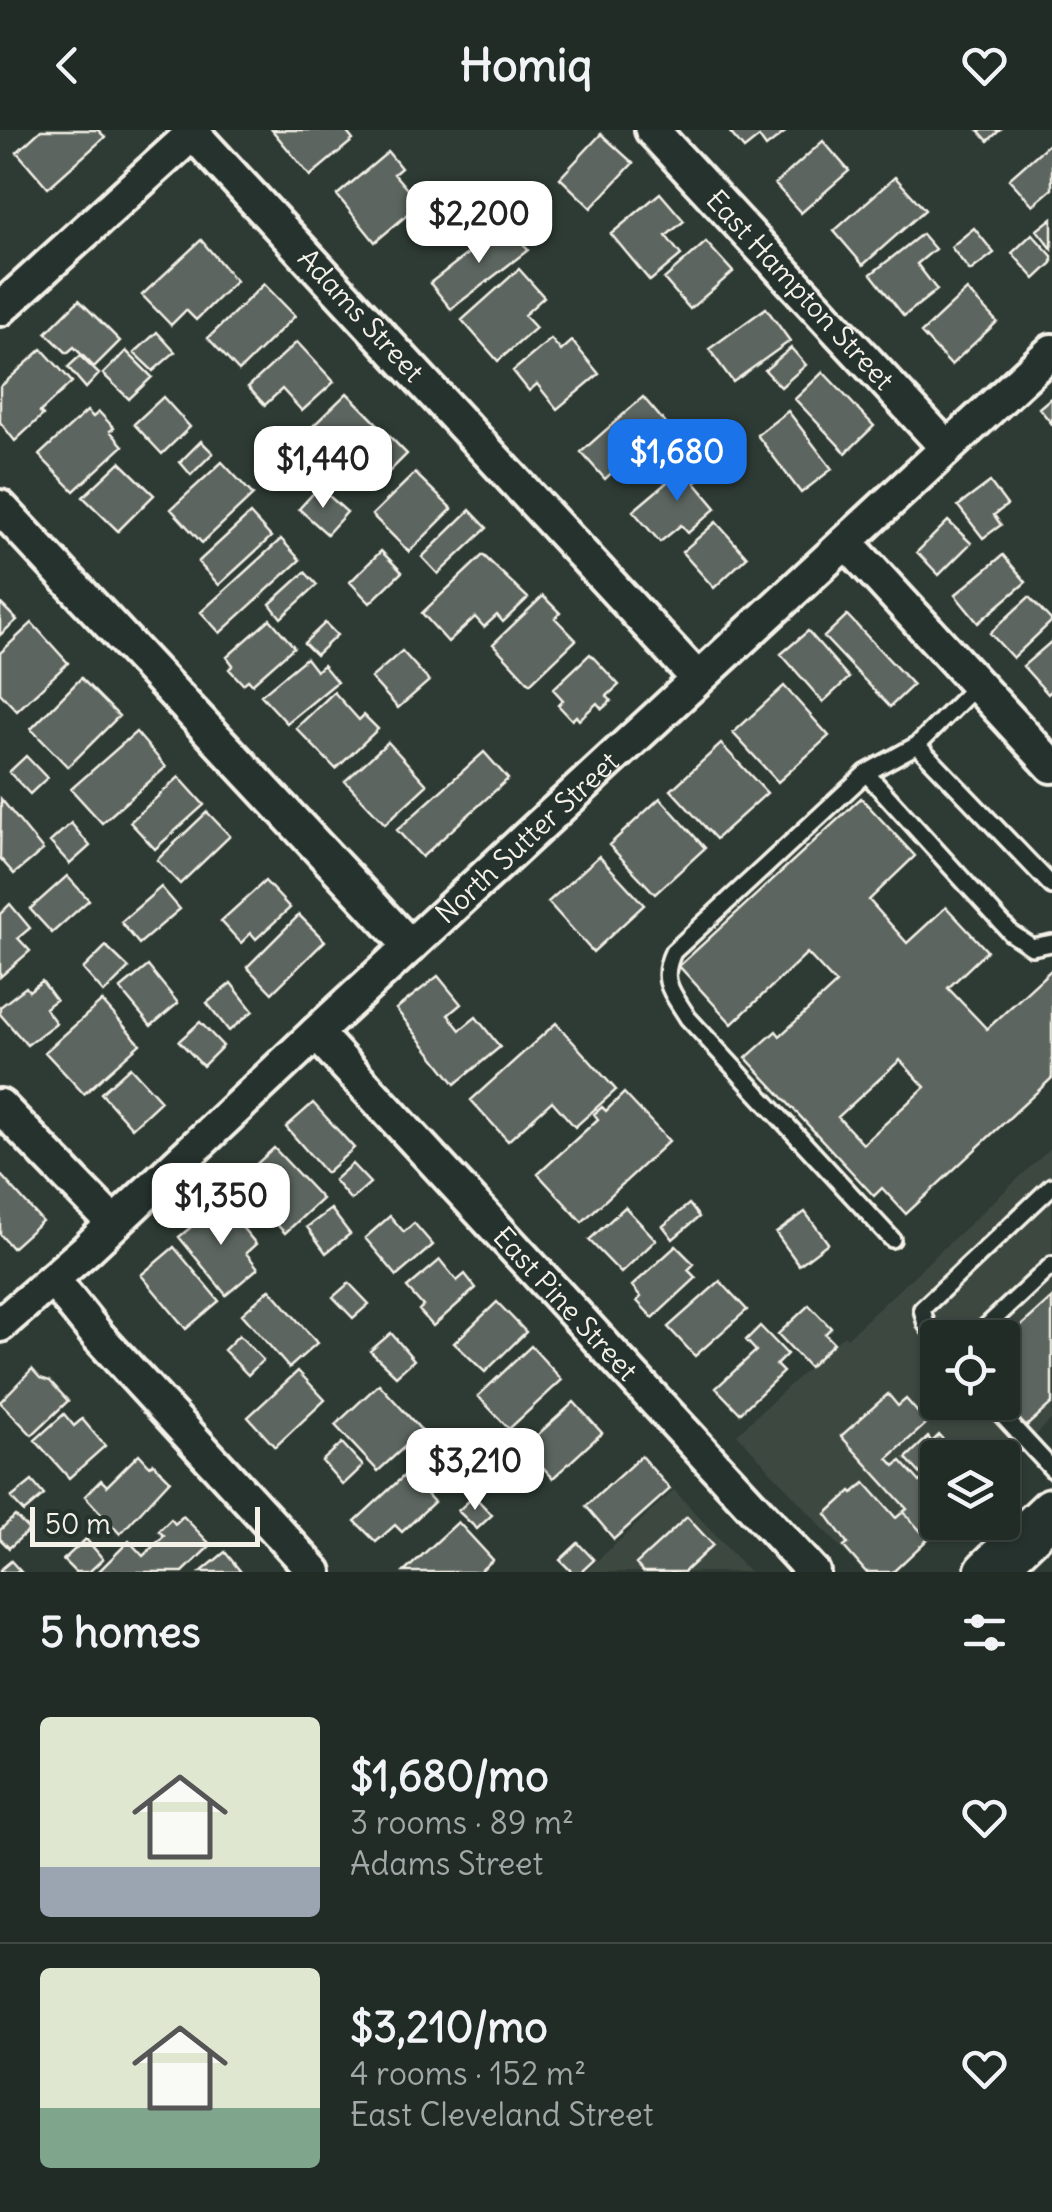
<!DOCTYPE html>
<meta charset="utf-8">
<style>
:root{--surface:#222c27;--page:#2e3833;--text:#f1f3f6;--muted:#a2a7a7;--line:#3f4844;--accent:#1a73e8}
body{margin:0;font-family:Delius,sans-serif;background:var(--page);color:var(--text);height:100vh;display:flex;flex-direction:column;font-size:38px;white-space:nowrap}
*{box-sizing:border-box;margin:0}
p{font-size:32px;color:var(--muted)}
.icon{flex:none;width:55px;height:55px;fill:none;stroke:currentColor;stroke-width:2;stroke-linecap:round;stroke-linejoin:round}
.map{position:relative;height:1442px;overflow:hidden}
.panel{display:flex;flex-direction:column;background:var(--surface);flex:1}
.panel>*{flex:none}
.tools{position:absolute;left:920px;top:1190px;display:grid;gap:20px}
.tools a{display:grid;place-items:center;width:100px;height:100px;border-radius:10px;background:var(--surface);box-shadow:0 2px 8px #0004,0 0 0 2px var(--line);font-size:50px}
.scale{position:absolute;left:30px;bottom:25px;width:230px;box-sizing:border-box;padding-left:10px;border:5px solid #f4f1e8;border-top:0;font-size:28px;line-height:35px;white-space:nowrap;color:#f4f1e8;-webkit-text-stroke:8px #26332d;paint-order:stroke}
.price{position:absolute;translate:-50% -85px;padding:0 22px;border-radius:20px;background:#fff;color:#222;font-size:32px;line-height:65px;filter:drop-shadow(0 2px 5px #0008)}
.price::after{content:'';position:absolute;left:50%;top:60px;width:30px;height:22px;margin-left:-15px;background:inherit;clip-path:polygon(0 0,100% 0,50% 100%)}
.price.on{background:var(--accent);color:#fff}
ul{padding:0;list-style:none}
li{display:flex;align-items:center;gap:30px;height:250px;padding:0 40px}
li+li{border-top:2px solid var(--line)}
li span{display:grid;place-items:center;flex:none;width:280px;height:200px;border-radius:10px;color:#555}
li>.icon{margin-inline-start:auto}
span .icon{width:120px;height:120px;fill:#fffc;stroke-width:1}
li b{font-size:42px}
h2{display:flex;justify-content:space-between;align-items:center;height:120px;padding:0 40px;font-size:42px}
header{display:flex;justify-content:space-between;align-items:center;height:130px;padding:0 40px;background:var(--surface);font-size:45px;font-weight:800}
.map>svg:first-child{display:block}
</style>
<header><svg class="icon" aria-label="back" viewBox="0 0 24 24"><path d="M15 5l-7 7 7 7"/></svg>Homiq<svg class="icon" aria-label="heart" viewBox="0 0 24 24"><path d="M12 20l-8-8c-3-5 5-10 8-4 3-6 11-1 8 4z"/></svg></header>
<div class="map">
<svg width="1052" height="1442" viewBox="0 0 1052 1442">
<rect width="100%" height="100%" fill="#2e3b34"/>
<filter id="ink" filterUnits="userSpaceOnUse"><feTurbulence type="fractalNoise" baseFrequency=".01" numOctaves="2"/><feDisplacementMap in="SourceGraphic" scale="20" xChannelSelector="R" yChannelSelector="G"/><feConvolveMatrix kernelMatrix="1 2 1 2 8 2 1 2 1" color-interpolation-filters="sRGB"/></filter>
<g filter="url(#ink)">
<path fill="#3c4841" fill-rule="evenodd" d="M1052,1017V1289L1003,1337L1002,1328H938V1392L945,1393L893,1442H863L737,1304L844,1205L847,1208ZM938,1208H1002V1272H938Z
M674,1360L749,1442H585Z"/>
<path fill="#5c655e" stroke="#f4f1e8" stroke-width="2.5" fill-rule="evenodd" d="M41,0H98L105,7L48,58L17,22Z
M272,0H345L353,10L310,46Z
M728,0H788L766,17L759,7L744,19Z
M978,0H1000L988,11Z
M601,4L633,33L591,78L560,48Z
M823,11L849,41L801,83L775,54Z
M1052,11V59L1033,75L1009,49Z
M388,22L401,38L394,44L420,74L375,112L337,65Z
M895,47L925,80L863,135L834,101Z
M660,63L684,91L666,106L681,125L650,151L611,104Z
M1052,88V119L1037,100Z
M507,93L528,120L451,179L430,153Z
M974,98L994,123L970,141L951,117Z
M922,104L935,119L917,134L937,160L904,186L871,144Z
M1032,104L1052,126V133L1035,149L1012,123Z
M201,110L236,151L196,190L186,180L171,195L142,165Z
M706,112L733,142L690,179L664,149Z
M519,139L544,167L524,185L536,198L498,231L462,190Z
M264,154L295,186L239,241L208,208Z
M967,160L997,192L951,235L921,203Z
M79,170L120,211L94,237L74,217L67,223L46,203Z
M766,178L790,211L733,252L709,219Z
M157,202L175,222L153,241L134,223Z
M551,209L561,221L572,211L599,244L557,279L537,254L529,261L513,241Z
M297,212L334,252L302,281L282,259L265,275L248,257Z
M791,218L806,235L781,257L765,240Z
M42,219L72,252L40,282L43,285L15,311L0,292V257Z
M126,221L152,247L129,269L103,244Z
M80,226L99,244L86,258L68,237Z
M823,242L874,296L846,323L795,269Z
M347,263L407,324L373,358L313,296Z
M163,267L190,297L162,324L134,294Z
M643,267L672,301L636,333L630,326L605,349L581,322Z
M1052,267V294L1039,278Z
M87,281L93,287L99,282L114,298L110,301L123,316L74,361L39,325Z
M788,281L832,339L801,363L757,305Z
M201,311L213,323L191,345L180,332Z
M700,331L709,341L695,353L716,378L688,403L681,395L660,412L633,381L685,337L688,341Z
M120,332L154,365L118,401L83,367Z
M222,332L253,365L202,413L171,379Z
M415,343L452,379L409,422L372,385Z
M990,352L1007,375L994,385L1001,395L983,408L958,376Z
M319,357L347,382L327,404L299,379Z
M470,380L487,398L438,444L422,427Z
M250,384L271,407L219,455L198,432Z
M948,391L971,413L939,445L917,422Z
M716,392L747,427L714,458L682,422Z
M281,409L300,430L220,503L201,482Z
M381,421L402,442L370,473L350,452Z
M483,425L528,468L503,492L497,485L484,497L475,487L448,512L422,483Z
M1003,425L1026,452L978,493L955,465Z
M305,442L317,455L281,488L270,474Z
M543,466L560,483L555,488L576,510L530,554L493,514Z
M1029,467L1052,491L1013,528L990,503Z
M0,473L17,490L0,505Z
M847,485L913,555L890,577L824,507Z
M270,489L294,517L252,554L248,550L243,554L229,539L233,535L227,527Z
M32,493L68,533L17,581L0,563V523Z
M325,493L337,505L316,525L304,513Z
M808,501L849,548L823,572L781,524Z
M1052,511V560L1048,564L1023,536Z
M402,521L429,551L398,578L371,548Z
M590,524L619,555L607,566L611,571L602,579L597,573L579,590L576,586L572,590L558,575L563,570L553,559Z
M306,528L316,541L323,535L337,552L287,593L261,565Z
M81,548L119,586L68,637L31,599Z
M784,556L829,606L778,652L733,603Z
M334,562L359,590L364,585L378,599L336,639L296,598Z
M136,602L166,637L102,693L71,659Z
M388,612L427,655L385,694L345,651Z
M721,614L767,663L716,709L671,660Z
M484,622L508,649L422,727L397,700Z
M26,626L47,648L30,664L9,642Z
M179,647L204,675L155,719L130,692Z
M660,668L705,718L655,764L609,715Z
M861,668L915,726L869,770L907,813L946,777L987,821L948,858L987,899L1052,839V948L906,1084L882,1058L874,1066L746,928L776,901L780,906L836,854L807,823L732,894L679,836ZM900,930L925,957L863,1014L838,987Z
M1,669L43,720L14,744L0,728Z
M207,682L230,706L180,754L157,730Z
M71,693L90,716L70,734L50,712Z
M599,726L644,775L593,822L548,772Z
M67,746L89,770L52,803L30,779Z
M265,751L290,778L256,809L251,803L241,813L221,791Z
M161,757L180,779L139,814L121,792Z
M10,774L30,798L18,808L30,821L0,847V784Z
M299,785L325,811L272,863L247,837Z
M106,816L129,838L104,863L83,839Z
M148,836L178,873L151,896L120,859Z
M438,846L461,874L448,885L460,900L476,887L500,917L455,954L396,879Z
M42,851L56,870L45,878L56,893L27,915L0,884V877L26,857L29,861Z
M231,853L253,881L229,901L207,873Z
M102,871L140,914L84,964L45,922Z
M200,892L223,916L203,936L179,911Z
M556,893L616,960L575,997L552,971L508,1011L471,970Z
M130,937L161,971L132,998L101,963Z
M624,963L669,1011L582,1092L538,1044L598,989L594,984L602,977L606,981Z
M313,973L354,1018L326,1043L286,997Z
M274,1018L322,1069L285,1103L237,1052Z
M352,1034L370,1053L351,1070L334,1050Z
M0,1044L42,1091L12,1118L0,1104Z
M221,1072L256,1114L246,1123L258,1138L226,1165L179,1107Z
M689,1074L699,1087L673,1109L663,1096Z
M625,1077L656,1110L621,1143L589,1110Z
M331,1079L350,1104L326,1123L307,1097Z
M805,1082L828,1113L799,1135L776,1103Z
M390,1086L404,1102L414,1093L433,1115L397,1146L365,1108Z
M676,1116L694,1134L688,1140L696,1148L653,1188L637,1171L641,1167L632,1156Z
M174,1117L219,1171L186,1199L141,1145Z
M440,1130L457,1151L465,1144L476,1158L433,1196L419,1180L423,1176L407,1158Z
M720,1151L747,1180L695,1226L668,1197Z
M349,1153L369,1174L353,1188L333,1167Z
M270,1159L317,1213L289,1238L242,1184Z
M1052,1168V1273L1020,1302L992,1272H1002V1213Z
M497,1172L526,1202L485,1242L454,1213Z
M809,1175L831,1198L825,1204L834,1213L809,1237L778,1204Z
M760,1196L787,1224L776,1235L783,1242L740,1283L716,1258L756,1221L746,1210Z
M391,1203L414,1230L396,1246L370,1221Z
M239,1205L263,1230L248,1245L224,1220Z
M531,1216L562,1250L509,1299L478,1266Z
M32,1239L40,1248L50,1251L68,1271L32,1305L0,1272Z
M298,1241L325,1270L275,1317L248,1287Z
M379,1254L422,1301L378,1341L335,1295Z
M888,1264L898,1276L906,1269L927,1293L888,1328L895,1336L901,1331L920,1352L924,1348L906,1328L928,1307L932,1312L939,1305L952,1320L946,1328H938V1392H944L928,1409L903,1382L907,1379L841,1306Z
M574,1272L602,1303L553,1348L524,1317Z
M64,1284L74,1296L82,1289L105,1316L69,1348L35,1310Z
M978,1312L993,1328H957L962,1323L959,1320L968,1313L971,1317Z
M342,1313L363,1336L343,1355L322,1331Z
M139,1324L150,1336L153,1333L170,1350L120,1404L85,1366L101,1350L107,1356Z
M641,1326L670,1359L614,1409L586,1376Z
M407,1343L434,1372L402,1402L395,1395L376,1412L355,1391Z
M32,1351L44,1365L24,1382L11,1368Z
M865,1353L896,1388L903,1382L928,1409L893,1442H866L844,1417L848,1414L826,1384L851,1361L853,1363Z
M474,1366L492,1385L477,1399L458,1381Z
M15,1386L29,1400L9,1418L0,1409V1400Z
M183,1386L211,1415L183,1442H98L129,1411L143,1426L164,1406L159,1401L171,1389L175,1394Z
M687,1387L713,1415L684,1442H643L636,1434Z
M458,1392L493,1430L479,1442H404Z
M86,1409L103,1429L89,1442H75L63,1430Z
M578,1413L594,1430L581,1442H572L560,1430Z
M225,1422L241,1442H201Z
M11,1431L21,1442H0V1440Z"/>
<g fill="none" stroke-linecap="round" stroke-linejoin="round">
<defs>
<path id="lane" d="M917,615L1052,756
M866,643L1011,803L1032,817L1052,813
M892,1109L688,888C673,863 659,852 673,822L866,643L917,615L977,555
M974,1208L1052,1135
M938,1210L926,1194L922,1179L1052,1056
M990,1272L1052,1339"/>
<g id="street">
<path id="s1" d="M190,0L697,548"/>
<path id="s2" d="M652,0L947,318"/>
<path d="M0,179L193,3"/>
<path d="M0,377L410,816"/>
<path d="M846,412L1052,636"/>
<path id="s3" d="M316,903L813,1442"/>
<path d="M0,976L113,1093"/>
<path d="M53,1150L98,1206L315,1442"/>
<path id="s4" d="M0,1195L86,1120L316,903L1052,221"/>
</g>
<path id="secondary" d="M988,1442L1052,1381"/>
</defs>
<use href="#lane" stroke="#f4f1e8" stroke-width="22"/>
<use href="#street" stroke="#f4f1e8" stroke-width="40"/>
<use href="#secondary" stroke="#f4f1e8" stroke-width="52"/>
<use href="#lane" stroke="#26332d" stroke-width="15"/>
<use href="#street" stroke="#26332d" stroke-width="32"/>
<use href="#secondary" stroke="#26332d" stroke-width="45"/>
</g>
</g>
<g text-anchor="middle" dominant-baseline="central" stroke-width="10" stroke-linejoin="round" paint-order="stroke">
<g font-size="28" fill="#f4f1e8" stroke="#26332d">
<text stroke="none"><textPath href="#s2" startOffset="218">East Hampton Street</textPath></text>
<text stroke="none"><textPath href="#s1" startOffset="252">Adams Street</textPath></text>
<text stroke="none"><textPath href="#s4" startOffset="718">North Sutter Street</textPath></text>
<text stroke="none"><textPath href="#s3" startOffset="368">East Pine Street</textPath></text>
</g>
</g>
</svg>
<div class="tools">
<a><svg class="icon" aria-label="locate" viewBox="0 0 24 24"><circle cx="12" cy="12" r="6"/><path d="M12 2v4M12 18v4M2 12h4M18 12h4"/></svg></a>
<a><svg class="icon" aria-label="layers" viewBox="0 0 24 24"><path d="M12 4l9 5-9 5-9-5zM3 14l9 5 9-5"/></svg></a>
</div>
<div class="scale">50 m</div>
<b class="price" style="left:479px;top:136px">$2,200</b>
<b class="price on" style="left:677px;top:374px">$1,680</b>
<b class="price" style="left:323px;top:381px">$1,440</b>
<b class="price" style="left:221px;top:1118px">$1,350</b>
<b class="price" style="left:475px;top:1383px">$3,210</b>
</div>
<section class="panel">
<h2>5 homes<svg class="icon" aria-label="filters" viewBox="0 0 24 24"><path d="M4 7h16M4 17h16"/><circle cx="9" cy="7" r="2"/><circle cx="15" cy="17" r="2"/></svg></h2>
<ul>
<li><span style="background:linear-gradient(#dfe7d0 75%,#9aa5b1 0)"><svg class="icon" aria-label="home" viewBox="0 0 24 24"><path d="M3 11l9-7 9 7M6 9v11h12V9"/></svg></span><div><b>$1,680/mo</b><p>3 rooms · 89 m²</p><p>Adams Street</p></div><svg class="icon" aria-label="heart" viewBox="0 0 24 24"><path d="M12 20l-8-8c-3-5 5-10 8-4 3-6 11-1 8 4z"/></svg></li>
<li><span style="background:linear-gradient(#dfe7d0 70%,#7fa58c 0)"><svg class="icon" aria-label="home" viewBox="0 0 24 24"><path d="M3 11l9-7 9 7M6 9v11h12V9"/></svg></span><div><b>$3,210/mo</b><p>4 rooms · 152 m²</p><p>East Cleveland Street</p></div><svg class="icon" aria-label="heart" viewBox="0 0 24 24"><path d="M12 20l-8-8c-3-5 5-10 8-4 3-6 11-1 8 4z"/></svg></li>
</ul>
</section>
